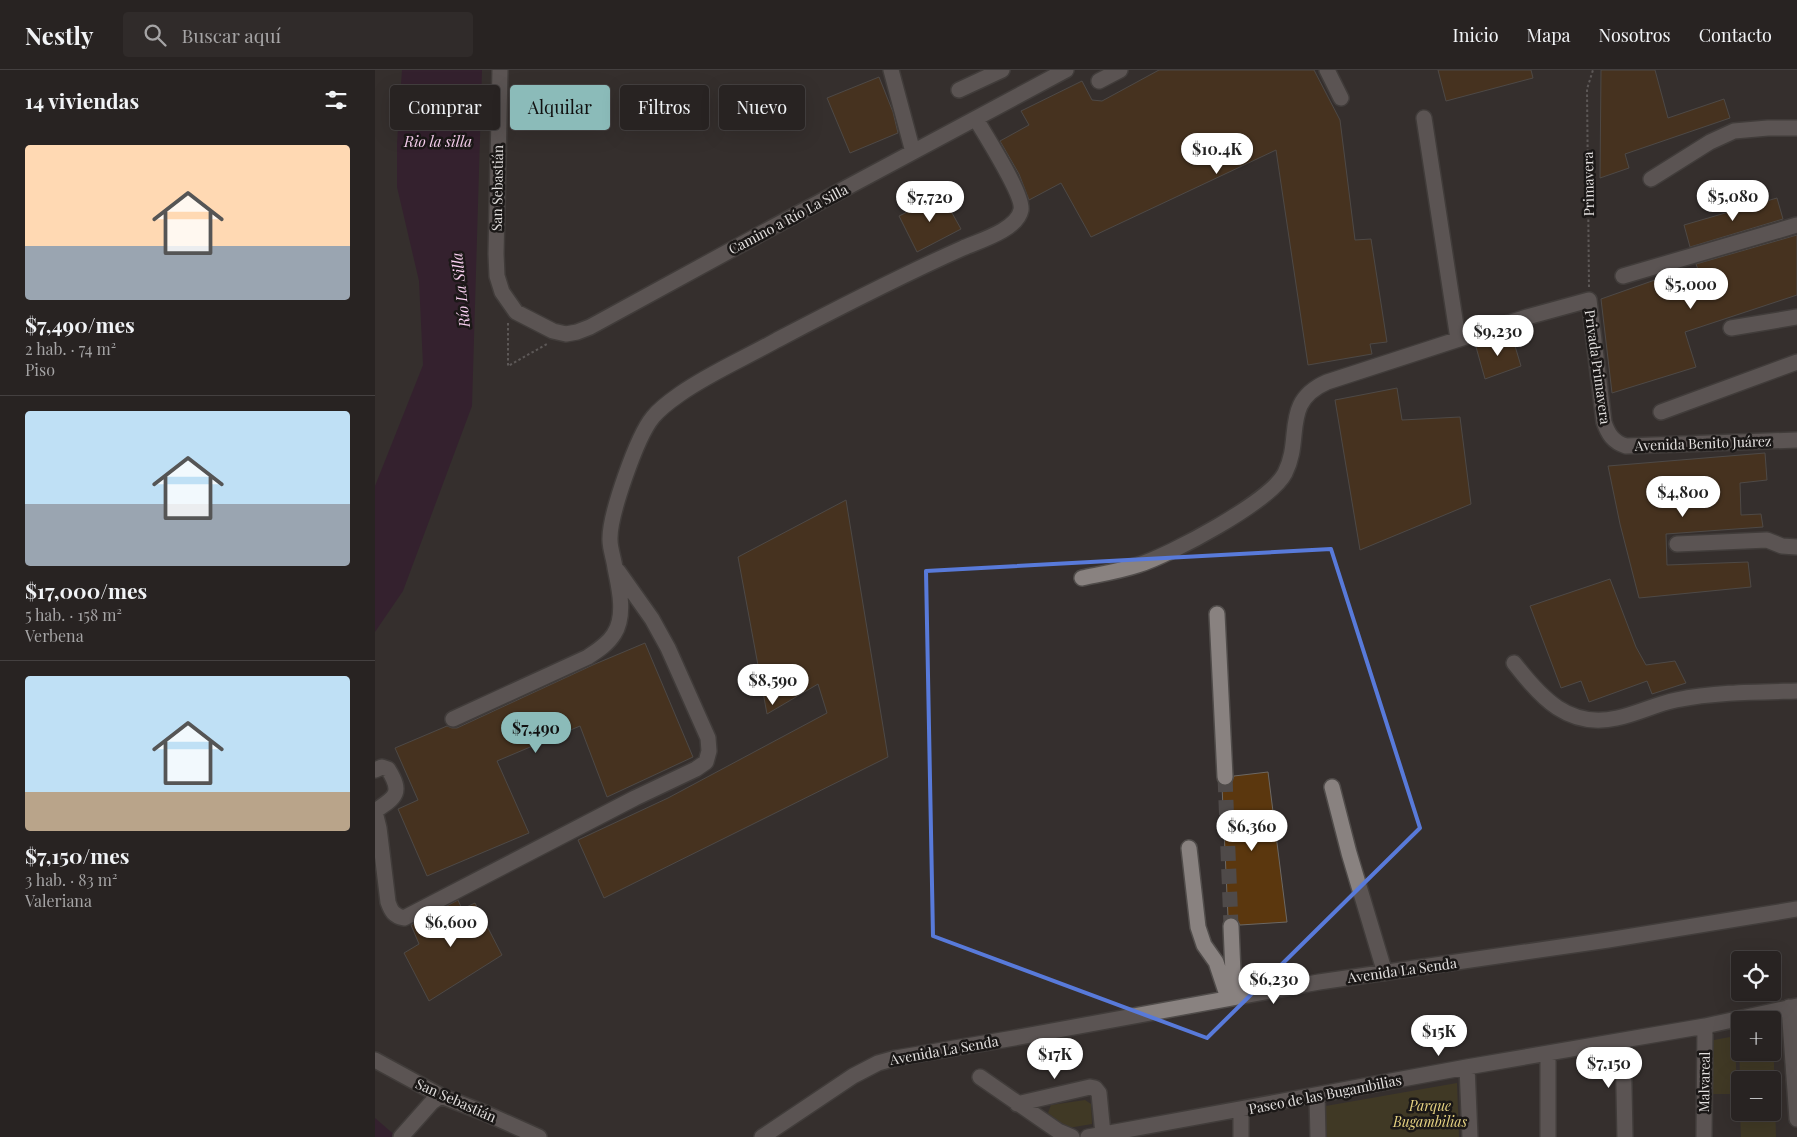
<!DOCTYPE html>
<html lang="es">
<meta charset="utf-8">
<style>
:root{--surface:#282322;--page:#302b2a;--text:#f1f3f6;--muted:#a5a4a5;--line:#444040;--accent:#8bbbb9}
body{margin:0;font-family:"Playfair Display",serif;background:var(--page);color:var(--text);height:100vh;display:flex;flex-direction:column;font-size:19px;white-space:nowrap}
*{box-sizing:border-box;margin:0}
p{font-size:16px;color:var(--muted)}
.icon{flex:none;width:28px;height:28px;fill:none;stroke:currentColor;stroke-width:2;stroke-linecap:round;stroke-linejoin:round}
.map{position:relative;flex:1;overflow:hidden}
.sheet{display:flex;flex-direction:column;background:var(--surface);width:375px}
.sheet>*{flex:none}
.top-card{position:absolute;left:15px;top:15px;width:475px;height:45px;display:flex;gap:10px}
.controls{position:absolute;left:1356px;top:881px;display:grid;gap:10px}
.controls a{display:grid;place-items:center;width:50px;height:50px;border-radius:5px;background:var(--surface);box-shadow:0 5px 20px #0002,0 0 0 1px var(--line);font-size:25px}
.price{position:absolute;translate:-50% -42px;padding:0 11px;border-radius:18px;background:#fff;color:#222;font-size:16px;line-height:32px;filter:drop-shadow(0 1px 2px #0008)}
.price::after{content:'';position:absolute;left:50%;top:30px;width:15px;height:11px;margin-left:-8px;background:inherit;clip-path:polygon(0 0,100% 0,50% 100%)}
.price.active{background:var(--accent);color:#111}
ul{padding:0;list-style:none}
li{display:grid;align-content:center;gap:10px;height:265px;padding:0 25px}
li+li{border-top:1px solid var(--line)}
li span{display:grid;place-items:center;height:155px;border-radius:5px;color:#555}
li>.icon{margin-inline-start:auto}
span .icon{width:90px;height:90px;fill:#fffc;stroke-width:1}
li b{font-size:21px}
h2{display:flex;justify-content:space-between;align-items:center;height:60px;padding:0 25px;font-size:21px}
.tag{padding:0 18px;border-radius:5px;background:var(--surface);box-shadow:0 5px 20px #0002,0 0 0 1px var(--line);font-size:18px;line-height:45px}
.tag.active{background:var(--accent);color:#111}
header{display:flex;align-items:center;gap:30px;box-sizing:border-box;height:70px;padding:0 25px;background:var(--surface);border-bottom:1px solid var(--line)}
header strong{font-size:24px}
nav{display:flex;gap:28px;margin-inline-start:auto;font-size:18px}
.search{width:350px;height:45px;background:var(--page);display:flex;align-items:center;gap:12px;box-sizing:border-box;padding:0 18px;border-radius:5px;color:var(--muted);font-size:19px}
main{display:flex;flex:1;min-height:0}
.map>svg:first-child{display:block}
</style>
<header>
<strong>Nestly</strong>
<div class="search"><svg class="icon" aria-label="search" viewBox="0 0 24 24"><circle cx="10" cy="10" r="6"/><path d="M15 15l6 6"/></svg>Buscar aquí</div>
<nav><a>Inicio</a><a>Mapa</a><a>Nosotros</a><a>Contacto</a></nav>
</header>
<main>
<section class="sheet">
<h2>14 viviendas<svg class="icon" aria-label="filters" viewBox="0 0 24 24"><path d="M4 7h16M4 17h16"/><circle cx="9" cy="7" r="2"/><circle cx="15" cy="17" r="2"/></svg></h2>
<ul>
<li><span style="background:linear-gradient(#ffd9b3 65%,#9aa5b1 0)"><svg class="icon" aria-label="home" viewBox="0 0 24 24"><path d="M3 11l9-7 9 7M6 9v11h12V9"/></svg></span><div><b>$7,490/mes</b><p>2 hab. · 74 m²</p><p>Piso</p></div></li>
<li><span style="background:linear-gradient(#bfe0f5 60%,#9aa5b1 0)"><svg class="icon" aria-label="home" viewBox="0 0 24 24"><path d="M3 11l9-7 9 7M6 9v11h12V9"/></svg></span><div><b>$17,000/mes</b><p>5 hab. · 158 m²</p><p>Verbena</p></div></li>
<li><span style="background:linear-gradient(#bfe0f5 75%,#b9a48a 0)"><svg class="icon" aria-label="home" viewBox="0 0 24 24"><path d="M3 11l9-7 9 7M6 9v11h12V9"/></svg></span><div><b>$7,150/mes</b><p>3 hab. · 83 m²</p><p>Valeriana</p></div></li>
</ul>
</section>
<div class="map">
<svg width="1422" height="1067" viewBox="0 0 1422 1067">
<rect width="100%" height="100%" fill="#352f2e"/>
<path fill="#4f451b" d="M1398,959L1401,1067H1366L1365,1043L1398,1042V1010H1365V1015L1364,965L1365,982H1398Z
M1360,966L1362,1024H1336L1334,971Z
M1082,1013L1084,1067H946L945,1037Z
M710,1030L716,1034L717,1054L693,1058L673,1043L676,1035Z"/>
<path fill="#33102f" d="M27,0H107L97,336L28,521L0,562V416L48,295L44,211L22,117V73Z
M0,1048L22,1067H0Z"/>
<path fill="#5b370e" stroke="#6c6864" d="M784,0H939L965,50L980,170L996,169L1012,272L995,274L997,284L933,295L901,80L716,167L686,113L654,130L644,104L625,71L654,55L646,41L707,11L717,30L727,31Z
M1063,0H1156L1158,8L1071,31Z
M1226,0H1280L1293,48L1349,29L1355,48L1250,84L1254,98L1225,108Z
M504,7L518,42L523,63L475,83L452,28Z
M567,125L586,159L542,182L524,146Z
M1402,128L1408,149L1315,177L1309,155Z
M1422,165V225L1310,262L1321,297L1237,323L1226,229L1294,205L1301,225L1329,216L1321,194Z
M1137,266L1146,296L1110,309L1101,277Z
M1022,318L1027,350L1085,347L1096,434L985,480L960,330Z
M1390,383L1392,410L1365,413L1366,445L1386,444L1388,457L1291,464L1292,495L1373,492L1376,517L1264,528L1245,454L1233,396Z
M471,430L513,687L229,828L203,770L293,728L452,643L443,614L392,644L363,487Z
M1235,509L1261,577L1271,595L1300,591L1311,613L1277,624L1272,611L1214,632L1206,611L1186,618L1155,536Z
M270,573L318,687L232,727L205,656L122,691L154,763L52,806L23,739L43,730L20,678L72,656L77,658H82L220,594Z
M893,702L912,852L865,855L861,848L853,847L847,716L855,715L859,706Z
M83,830L87,839L100,833L127,885L54,931L29,883L44,874L36,855Z"/>
<g fill="none" stroke-linecap="round" stroke-linejoin="round">
<path stroke="#4f4a49" stroke-width="15" stroke-dasharray="15 8" stroke-linecap="butt" d="M850,707L856,856"/>
<defs>
<path id="minor" d="M125,0L121,184L122,206L127,222L141,242L178,261L191,264L202,262L215,257L398,157L691,0
M516,0L538,82
M952,0L966,28
M724,11L745,0
M584,20L627,0
M1049,48L1083,269
M1276,109L1335,72L1359,61L1393,58H1422
M1248,206L1422,155
M1356,258L1422,247
M1286,342L1422,292
M1302,474L1392,470L1407,476L1422,477
M707,508C726,504 745,501 763,495C795,485 895,432 910,403C928,368 906,332 952,312L1152,247L1214,230L1229,352C1233,364 1238,372 1251,376L1422,370
M842,544L850,707
M1139,593C1166,628 1194,659 1242,648C1262,644 1281,634 1301,630C1340,622 1381,622 1422,621
M78,649L213,587C222,581 233,574 239,564C251,546 244,517 240,498C239,489 235,479 235,470C234,446 262,366 278,347C285,338 295,331 305,324C335,303 370,288 402,270C463,238 525,206 588,178C604,171 642,160 646,140C649,125 610,65 601,49
M0,700L7,697L13,699C28,723 21,727 0,741
M957,717L974,783L1010,903
M0,742L4,758L13,832C16,841 19,846 29,848L260,728L321,699L331,692L334,681L333,668L293,578L277,549L243,501
M814,778L823,857L829,875L841,892L853,928
M856,856L859,927
M1414,937L1422,1049
M1248,971L1250,1067
M1173,983V1067
M0,990L66,1026L110,1043L164,1067
M1092,997L1095,1067
M605,1007L683,1061L697,1067
M942,1025L943,1067
M642,1034L715,1017L720,1018L724,1023L728,1064
M866,1040V1067
M26,1067L57,1032L66,1026
M387,1067L478,1006L503,993L521,988L639,968L944,912L1233,870L1422,839
M713,1067L1092,997L1330,956L1422,936
M1329,1067L1330,956"/>
</defs>
<use href="#minor" stroke="#504c4a" stroke-width="18"/>
<path stroke="#8f8b8a" stroke-width="2" stroke-dasharray="2.5 2.5" stroke-linecap="butt" d="M1214,217L1212,19L1218,0
M133,253V296L172,274"/>
<use href="#minor" stroke="#898280" stroke-width="15"/>
</g>
<path d="M0 0H1422V1067H0ZM956,479L1045,758L832,968L558,866L551,501Z" fill="#352f2e" fill-opacity=".55" fill-rule="evenodd"/>
<path fill="none" stroke="#587ada" stroke-width="4" stroke-linejoin="round" d="M956,479L1045,758L832,968L558,866L551,501Z"/>
<g text-anchor="middle" dominant-baseline="central" stroke-width="5" stroke-linejoin="round" paint-order="stroke">
<g font-size="14" fill="#e3e0df" stroke="#1b1817">
<text transform="translate(1213 114) rotate(-91)">Primavera</text>
<text transform="translate(122 118) rotate(-89)">San Sebastián</text>
<text transform="translate(413 149) rotate(-28)">Camino a Río La Silla</text>
<text transform="translate(1223 297) rotate(82)">Privada Primavera</text>
<text transform="translate(1328 373) rotate(-2)">Avenida Benito Juárez</text>
<text transform="translate(1027 900) rotate(-8)">Avenida La Senda</text>
<text transform="translate(569 980) rotate(-10)">Avenida La Senda</text>
<text transform="translate(1329 1012) rotate(-89)">Malvareal</text>
<text transform="translate(950 1024) rotate(-11)">Paseo de las Bugambilias</text>
<text transform="translate(81 1030) rotate(24)">San Sebastián</text>
</g>
<g font-size="14" font-style="italic" fill="#e7d382" stroke="#1b1817">
<text x="1055" y="1035">Parque<tspan x="1055" dy="16">Bugambilias</tspan></text>
</g>
<g font-size="15" font-style="italic" fill="#fbd2f2" stroke="#1b1817">
<text x="63" y="71">Rio la silla</text>
<text transform="translate(85 220) rotate(-96)">Río La Silla</text>
</g>
</g>
</svg>
<div class="controls">
<a><svg class="icon" aria-label="locate" viewBox="0 0 24 24"><circle cx="12" cy="12" r="6"/><path d="M12 2v4M12 18v4M2 12h4M18 12h4"/></svg></a>
<a>+</a>
<a>−</a>
</div>
<b class="price" style="left:842px;top:105px">$10.4K</b>
<b class="price" style="left:1358px;top:152px">$5,080</b>
<b class="price" style="left:555px;top:153px">$7,720</b>
<b class="price" style="left:1316px;top:240px">$5,000</b>
<b class="price" style="left:1123px;top:287px">$9,230</b>
<b class="price" style="left:1308px;top:448px">$4,800</b>
<b class="price" style="left:398px;top:636px">$8,590</b>
<b class="price active" style="left:161px;top:684px">$7,490</b>
<b class="price" style="left:877px;top:782px">$6,360</b>
<b class="price" style="left:76px;top:878px">$6,600</b>
<b class="price" style="left:899px;top:935px">$6,230</b>
<b class="price" style="left:1064px;top:987px">$15K</b>
<b class="price" style="left:680px;top:1010px">$17K</b>
<b class="price" style="left:1234px;top:1019px">$7,150</b>
<div class="top-card">
<a class="tag">Comprar</a>
<a class="tag active">Alquilar</a>
<a class="tag">Filtros</a>
<a class="tag">Nuevo</a>
</div>
</div>
</main>
